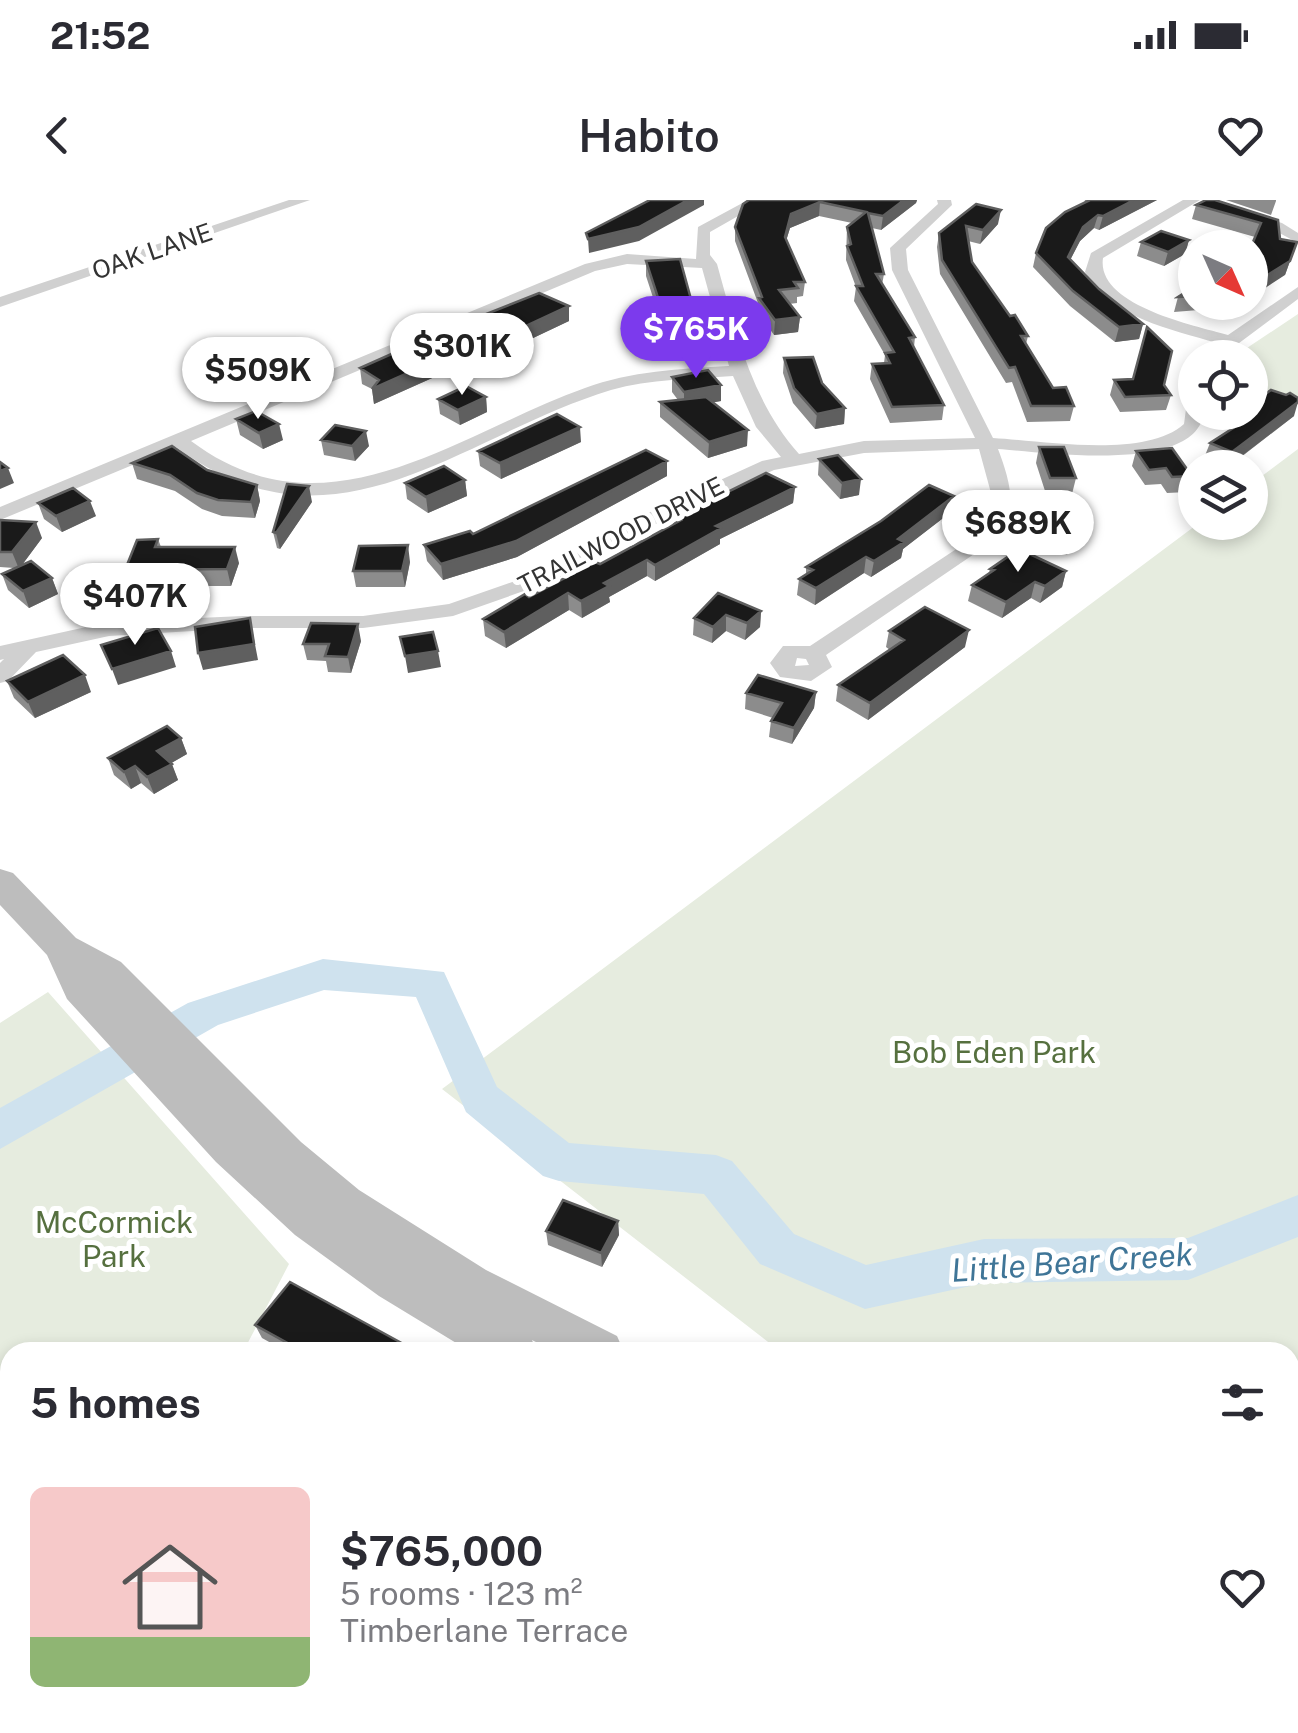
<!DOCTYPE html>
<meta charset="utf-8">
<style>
:root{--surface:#fff;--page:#f7f7f7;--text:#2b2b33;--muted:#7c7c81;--line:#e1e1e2;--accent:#7c3aed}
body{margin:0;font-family:"Public Sans",sans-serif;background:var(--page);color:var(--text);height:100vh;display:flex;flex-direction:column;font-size:38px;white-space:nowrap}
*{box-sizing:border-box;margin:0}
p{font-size:32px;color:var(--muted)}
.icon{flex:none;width:55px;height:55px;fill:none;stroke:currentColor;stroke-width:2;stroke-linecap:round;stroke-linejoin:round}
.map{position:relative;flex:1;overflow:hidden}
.side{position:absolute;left:0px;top:1142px;width:1300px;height:392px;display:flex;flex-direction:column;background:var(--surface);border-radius:30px 30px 0 0;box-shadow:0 5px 15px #0003}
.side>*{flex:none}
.needle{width:65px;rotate:135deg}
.controls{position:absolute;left:1178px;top:30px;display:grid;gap:20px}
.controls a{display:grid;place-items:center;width:90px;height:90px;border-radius:50%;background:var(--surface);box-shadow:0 5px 15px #0003;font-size:50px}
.price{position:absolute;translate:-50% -85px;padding:0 22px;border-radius:35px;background:#fff;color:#222;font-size:32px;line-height:65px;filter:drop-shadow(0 2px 5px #0008)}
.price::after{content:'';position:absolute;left:50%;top:60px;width:30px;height:22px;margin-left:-15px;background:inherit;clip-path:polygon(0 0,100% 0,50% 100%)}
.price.current{background:var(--accent);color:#fff}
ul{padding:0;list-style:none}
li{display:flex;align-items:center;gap:30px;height:250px;padding:0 30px}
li+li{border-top:2px solid var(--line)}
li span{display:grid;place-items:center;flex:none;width:280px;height:200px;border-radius:15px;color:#555}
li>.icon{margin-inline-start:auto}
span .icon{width:120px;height:120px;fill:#fffc;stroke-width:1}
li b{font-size:42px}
h2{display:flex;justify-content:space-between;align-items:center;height:120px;padding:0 30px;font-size:42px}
.status{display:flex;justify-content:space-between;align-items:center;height:70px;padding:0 50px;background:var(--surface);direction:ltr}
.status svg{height:28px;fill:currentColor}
header{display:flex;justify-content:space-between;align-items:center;height:130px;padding:0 30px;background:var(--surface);font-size:45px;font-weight:600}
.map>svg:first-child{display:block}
</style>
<div class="status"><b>21:52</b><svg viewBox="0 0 49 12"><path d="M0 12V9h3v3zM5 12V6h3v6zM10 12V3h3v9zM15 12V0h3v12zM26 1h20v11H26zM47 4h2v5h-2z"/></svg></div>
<header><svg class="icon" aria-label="back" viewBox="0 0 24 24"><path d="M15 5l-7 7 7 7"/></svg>Habito<svg class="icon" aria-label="heart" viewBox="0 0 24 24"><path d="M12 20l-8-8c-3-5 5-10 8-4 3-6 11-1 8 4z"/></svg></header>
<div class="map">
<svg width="1298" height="1533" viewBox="0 0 1298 1533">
<rect width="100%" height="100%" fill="#fff"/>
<path fill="#e6ecdf" d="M1298,114V205L1250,193V158H1232Z
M1298,249V1533H1281L1270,1525H1290V1152H781L442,889L1199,323L1250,322V285Z
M48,792L289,1064L243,1152H10V1525H72L68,1533H0V823Z"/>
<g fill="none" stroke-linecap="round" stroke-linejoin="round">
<path fill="#cfe2ee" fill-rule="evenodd" d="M323,759L444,772L497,887L569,943L716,955L732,961L794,1034L866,1065L984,1039L1188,1038L1298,995V1037L1188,1080L984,1083L865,1109L760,1064L704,994L559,981L543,976L466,912L416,797L324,790L218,825L0,949V908L188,803Z"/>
<path fill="#d0d0d0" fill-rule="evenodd" d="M289,0H310L0,107V97Z
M748,0H766L710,32V55L717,64C736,132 751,200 799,254L864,241L975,238L892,70L890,48L938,4L937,0H951L952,5L906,49L908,70L993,238C1045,241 1145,259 1184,224L1186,209L1195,204V212H1204C1197,275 1043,252 998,249C1008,275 1019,310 1002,335L826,455L832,467L811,481L780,477L770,463L783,446H810L988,328L991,293L979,249L864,253L774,270L616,342L555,380L453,416L363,428H243L109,436L36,452L8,481L0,483V463L4,459L0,460V446L109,422L243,416H363L449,404L541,372L602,334L762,261L781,257L756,227L733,176C693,179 650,179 611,190C460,236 334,365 176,247L0,320V307L585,64L627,54L696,59L698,27ZM627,64L702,68L729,166C680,169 631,171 585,188C454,235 326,342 191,241L595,71ZM797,458L806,459L809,465L795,466Z
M1183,0H1200L1103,58C1096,105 1192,125 1228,135L1298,87V99L1219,158H1199L1217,143C1170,129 1111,118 1085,72L1091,53Z
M1243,12L1282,23L1298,33V43L1272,29L1238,19V13Z
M76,1525H116L113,1533H73Z
M491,1525H534L531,1533H488Z
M926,1525H968L965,1533H923Z"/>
<path fill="#bdbdbd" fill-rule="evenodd" d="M0,669L13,673L76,738L121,762L301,942L359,990L486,1070L617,1136L624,1152H555L532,1140L537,1152H471L379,1096L295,1035L216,962L67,799L47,755L0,705Z
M1005,1525H1066L1070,1533H1009Z
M1202,1525H1265L1269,1533H1206Z"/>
</g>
<path fill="#8c8c8c" d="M749,0H917L916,3L881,30L872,28L884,74L882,85L915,137L914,147L944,205L942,220L890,223L870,179L872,164L884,163L885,155L854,101L856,87L846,60L847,27L852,23L819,16L790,28L786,41L805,82L803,96L797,97V103L789,104L800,117L798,132L774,135L758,112V103L735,41V27Z
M1085,0H1157L1099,30L1094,28L1080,41L1070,60L1099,89L1143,124L1139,139L1115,142L1070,106L1033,67L1036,53L1084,3Z
M1226,0H1276V1L1271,15Z
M976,4L998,24L980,44L968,41L972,62L1010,116L1028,136L1026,144L1053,188L1074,206L1070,221L1027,222L1012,182L1006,183L940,74L937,47L939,33Z
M1196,5L1278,20L1280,39L1297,42L1285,75L1255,37L1192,19Z
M1189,40L1185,54L1164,66L1137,56L1141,42Z
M646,61L692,103V154H662V125L646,76Z
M1195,86V102H1242L1236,107L1174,112L1178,97Z
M569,106V121L512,148L506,145L374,204L372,189L362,184L360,168Z
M784,158L822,183L845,208L844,224L815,229L793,203L783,173Z
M672,177L721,185V201L713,202L747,246L708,258L660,217V202L678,200L672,192Z
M1133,179L1164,185L1171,195L1166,210L1120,212L1110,195L1114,180Z
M486,197L487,212L460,225L440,214L438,199Z
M1243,212L1294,216L1227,268L1204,258L1210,243L1239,225Z
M236,219L283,240L263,249L240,235Z
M321,240L369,246L355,261L324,255Z
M581,242L501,279L480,266L478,251Z
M1039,247L1076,278L1072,294H1046L1036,263Z
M1136,251L1192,276L1187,292L1167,293L1161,284L1145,285L1132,266Z
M819,259L859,295L840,299L818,275Z
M667,261V276L517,357L443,380L427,361L424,345L473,334Z
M132,263L207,270L257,285L260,301L255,318L222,316L202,309L175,291L137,279Z
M465,280L467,296L428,313L407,299L405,283Z
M795,287L793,303L720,339V344L655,381L647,376L609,397L610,402L582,418L569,410L506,448L485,436L483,419L600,364L676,322L677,317Z
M312,302L280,349L277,348L273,332Z
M38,303L96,316L62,332L44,319Z
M1085,308L1081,324L1067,355L1029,346L1033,330Z
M951,312L903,349L901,358L871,377L864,373L815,405L797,395L799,379L806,374V367Z
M0,320L42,338L22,365L52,378L58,394L29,408L8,390L2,374L14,368L0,367Z
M158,339L161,347L239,363L231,386H130L125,370Z
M410,362L405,387H356L353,371Z
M990,369L1066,371L1062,387L1040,403L1031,398L1002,418L968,401L972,385L989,373Z
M761,411L760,427L745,440L726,431L712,443L693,435L694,418Z
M889,431L965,447L868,520L836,501L838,485L890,450L886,447Z
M361,441L351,473L328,472L326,461L307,460L303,444Z
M7,481L91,492L35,518L14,498Z
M816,492L814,508L792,544L769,537L771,521L773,518L745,509L746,493Z
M181,538L187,554L171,563L178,580L154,594L141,583L131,589L114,575L108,558Z
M618,1021L619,1035L602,1067L548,1045L546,1031Z
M255,1125L418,1152H287L262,1138Z"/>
<path fill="#5f5f5f" d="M688,0H704V5L639,41L589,53L588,39Z
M904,0H917L916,3L881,30L883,16Z
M1134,0H1157L1099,30L1103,16Z
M820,2L819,16L790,28L783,51L785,37L791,14Z
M1001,10L998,24L980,44L983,30Z
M1098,15L1094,28L1080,41L1064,72L1068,57L1083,27Z
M1189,40L1185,54L1164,66L1168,52Z
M1290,61L1285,75L1250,98V86Z
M569,106V121L512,148L511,133Z
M800,117L798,132L774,135L775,120Z
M1143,124L1139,139L1115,142L1119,127Z
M504,130L506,145L374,204L372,189Z
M721,185V201L684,208V192Z
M486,197L487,212L460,225L458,210Z
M1298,202L1294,216L1226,268L1232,252Z
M845,208L844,224L815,229L817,214Z
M279,224L283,240L263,249L259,233Z
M580,227L581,242L501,279L500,263Z
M748,230L747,246L708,258L709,242Z
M366,231L369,246L355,261L352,246Z
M667,261V276L517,357L443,380L441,364Z
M8,268L14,283L0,289V271Z
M861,279L859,295L840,299L842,283Z
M465,280L467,296L428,313L426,297Z
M257,285L260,301L255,318L251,302Z
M309,286L312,302L280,349L276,333Z
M795,287L793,303L720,339V344L655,381V365L716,326Z
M954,296L951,312L903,349L901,358L871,377L874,361L898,339Z
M90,301L96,316L62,332L56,316Z
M1085,308L1081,324L1067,355L1071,339Z
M36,322L42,338L19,369L12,352Z
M408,345L410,362L405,387L402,371Z
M235,347L239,363L231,386L227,369Z
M866,357L864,373L815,405L816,388Z
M647,360V376L609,397L610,402L582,418L581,401L604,383Z
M1066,371L1062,387L1040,403L1045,386Z
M52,378L58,394L29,408L23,391Z
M1035,382L1031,398L1002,418L1006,402Z
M568,393L569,410L506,448L504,432Z
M761,411L760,427L745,440L747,423Z
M726,415V431L712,443L713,427Z
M250,418L258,460L203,470L198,453Z
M358,424L361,441L351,473L348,457Z
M969,430L965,447L868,520L870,503Z
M171,451L176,467L118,485L112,469Z
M438,451L441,467L408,473L405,456Z
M85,475L91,492L35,518L28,502Z
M816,492L814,508L792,544L794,528Z
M181,538L187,554L163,568L157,551Z
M172,564L178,580L154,594L147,577Z
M135,566L141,583L131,589L124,572Z
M618,1021L619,1035L602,1067L601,1053Z
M205,1525H217L214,1533H202Z
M413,1525H424L417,1533H409L408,1531Z
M683,1525H688L682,1533H677Z"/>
<path fill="#1a1a1a" stroke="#5f5f5f" stroke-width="2.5" d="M650,0H688L639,27L588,39L586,33Z
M749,0H904L883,16L868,13L884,74H876L915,137L909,138L944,205L892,207L872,164L890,163L885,153L894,152L856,86H863L847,46L851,44L847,27L866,12L820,2L791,14L785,37L805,82H794L798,88L779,90L800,117L775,120L759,98L762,97L735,27L743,4Z
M1090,0H1134L1103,16L1098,15L1083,27L1068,57L1099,89L1143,124L1119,127L1073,91L1036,53L1046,28L1065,12Z
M1206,0H1215L1278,20L1280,39L1297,42L1290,61L1250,86V49L1261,23L1196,5Z
M976,4L1001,10L983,30L966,26L972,62L1010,116L1015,115L1028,136H1021L1053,188L1066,187L1074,206H1031L1015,167L1009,168L942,60L939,33Z
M1161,31L1189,40L1168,52L1141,42Z
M680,59L692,103L693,139H662V110L646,61Z
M1195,86V96L1178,97Z
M539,93L569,106L511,133L504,130L372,189L379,180L360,168L441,132Z
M1147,127L1172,151L1164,185L1171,195L1125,197L1114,180L1133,179Z
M813,157L822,183L845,208L817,214L794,188L784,158Z
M708,170L721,185L684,192L672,177Z
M466,186L486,197L458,210L438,199Z
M1271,190L1286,195L1290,193L1298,198V202L1232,252L1210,243L1255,214L1250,212V205Z
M706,197L748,230L709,242L660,202Z
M256,211L279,224L259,233L236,219Z
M557,214L580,227L500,263L478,251Z
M335,225L366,231L352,246L321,240Z
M172,246L207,270L257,285L251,302L218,300L197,293L170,275L132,263Z
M1039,247H1064L1076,278H1050Z
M1172,248L1192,276L1172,277L1166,268L1149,270L1136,251Z
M646,250L667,261L516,341L441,364L424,345L470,331L473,334Z
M838,255L861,279L842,283L819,259Z
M0,262L8,268L0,271Z
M444,266L465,280L426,297L405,283Z
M766,273L795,287L716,326L721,328L655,365L647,360L604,383L609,386L581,401L568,393L504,432L483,419L525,394L529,397L595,362L600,364L681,320L677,317Z
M287,284L309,286L276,333L273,332Z
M929,285L954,296L898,339L904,342L874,361L866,357L816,388L799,379L813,370L806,367L881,321Z
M73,288L90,301L56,316L38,303Z
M1047,300L1085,308L1071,339L1033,330Z
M0,320L36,322L12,352H0Z
M158,339L155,347H235L227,369L125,370L137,340Z
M408,345L402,371H353L359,346Z
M1019,349L1066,371L1045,386L1035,382L1006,402L972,385L994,370L990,369Z
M31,361L52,378L23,391L2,374Z
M718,393L761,411L747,423L726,415L713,427L694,418Z
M925,407L969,430L870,503L838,485L904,440L889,431Z
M250,418L254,444L198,453L195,427Z
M311,423L358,424L348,457L325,456L329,444H303Z
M158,428L171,451L112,469L101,445Z
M433,432L438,451L405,456L400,437Z
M63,455L85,475L28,502L7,481Z
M758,475L816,492L794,528L771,521L782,503L746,493Z
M167,526L181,538L157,551L172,564L147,577L135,566L124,572L108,558Z
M563,1000L618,1021L601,1053L546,1031Z
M290,1082L418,1152H304L255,1125Z
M138,1525H205L202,1533H134Z
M334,1525H357L365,1533H328Z
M616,1525H683L677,1533H609Z
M773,1525H853L848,1533H768Z"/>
<g text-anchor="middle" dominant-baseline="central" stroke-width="10" stroke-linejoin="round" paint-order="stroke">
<g font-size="25" fill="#333" stroke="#fff">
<text transform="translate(152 51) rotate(-19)">OAK LANE</text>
<text transform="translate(621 335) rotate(-27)">TRAILWOOD DRIVE</text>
</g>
<g font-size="30" fill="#56703f" stroke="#fff">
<text x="994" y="852">Bob Eden Park</text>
<text x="114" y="1022">McCormick<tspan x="114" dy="34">Park</tspan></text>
</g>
<g font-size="32" font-style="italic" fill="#3f7597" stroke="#fff">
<text transform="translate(1072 1062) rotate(-4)">Little Bear Creek</text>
</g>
</g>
</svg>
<div class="controls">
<a><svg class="needle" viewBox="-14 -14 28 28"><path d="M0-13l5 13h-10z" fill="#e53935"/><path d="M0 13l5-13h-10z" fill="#7c7c81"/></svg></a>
<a><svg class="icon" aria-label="locate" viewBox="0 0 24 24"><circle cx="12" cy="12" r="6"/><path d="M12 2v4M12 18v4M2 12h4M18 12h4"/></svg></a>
<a><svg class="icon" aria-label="layers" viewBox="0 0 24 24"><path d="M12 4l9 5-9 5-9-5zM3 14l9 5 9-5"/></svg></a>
</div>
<b class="price current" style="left:696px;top:181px">$765K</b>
<b class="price" style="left:462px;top:198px">$301K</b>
<b class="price" style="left:258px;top:222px">$509K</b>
<b class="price" style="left:1018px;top:375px">$689K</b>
<b class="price" style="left:135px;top:448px">$407K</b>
<section class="side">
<h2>5 homes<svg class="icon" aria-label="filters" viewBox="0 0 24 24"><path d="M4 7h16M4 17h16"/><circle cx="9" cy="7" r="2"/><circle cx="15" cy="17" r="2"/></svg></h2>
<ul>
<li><span style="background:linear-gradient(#f6c9c9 75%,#8fb573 0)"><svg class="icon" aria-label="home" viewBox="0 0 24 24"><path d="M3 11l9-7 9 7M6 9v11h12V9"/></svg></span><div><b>$765,000</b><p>5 rooms · 123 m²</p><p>Timberlane Terrace</p></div><svg class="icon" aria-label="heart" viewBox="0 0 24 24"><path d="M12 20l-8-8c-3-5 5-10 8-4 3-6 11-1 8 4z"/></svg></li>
</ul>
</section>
</div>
